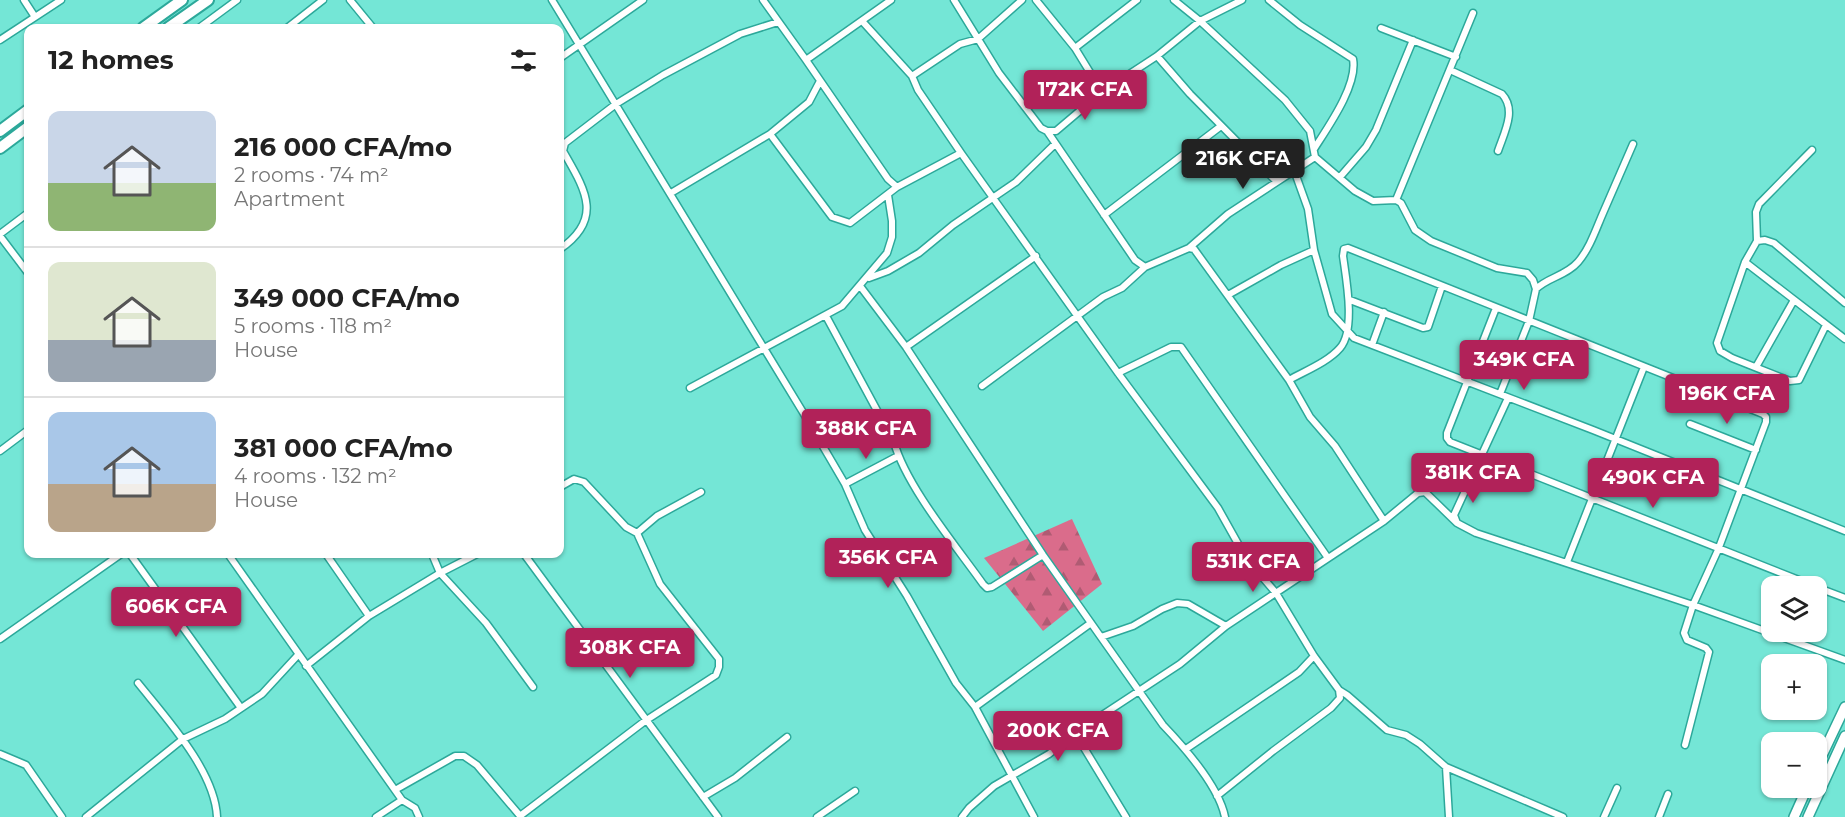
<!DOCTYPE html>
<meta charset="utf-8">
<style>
:root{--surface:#fff;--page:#f2f2f2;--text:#222;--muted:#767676;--line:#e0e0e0;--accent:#b12259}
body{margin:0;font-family:Montserrat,sans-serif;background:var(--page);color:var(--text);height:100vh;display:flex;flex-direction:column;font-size:22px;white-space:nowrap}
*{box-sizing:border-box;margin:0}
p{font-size:20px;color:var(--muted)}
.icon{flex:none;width:33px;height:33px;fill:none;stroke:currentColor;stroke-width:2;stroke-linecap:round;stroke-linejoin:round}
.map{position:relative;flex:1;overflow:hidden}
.panel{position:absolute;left:24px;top:24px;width:540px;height:534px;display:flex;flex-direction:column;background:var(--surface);border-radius:12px;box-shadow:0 2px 4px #0004}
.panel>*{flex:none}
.tools{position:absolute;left:1761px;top:576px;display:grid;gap:12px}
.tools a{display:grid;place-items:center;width:66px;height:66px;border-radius:12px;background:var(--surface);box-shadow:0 2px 4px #0004;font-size:30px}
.price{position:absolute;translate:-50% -51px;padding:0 14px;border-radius:6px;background:var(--accent);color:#fff;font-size:20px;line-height:39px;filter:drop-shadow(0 2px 3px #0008)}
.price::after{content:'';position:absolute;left:50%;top:36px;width:18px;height:14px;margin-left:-9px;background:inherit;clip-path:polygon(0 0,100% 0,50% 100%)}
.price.current{background:#222;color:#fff}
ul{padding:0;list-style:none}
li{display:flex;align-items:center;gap:18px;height:150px;padding:0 24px}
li+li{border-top:2px solid var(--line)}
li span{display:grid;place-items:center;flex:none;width:168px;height:120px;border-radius:12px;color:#555}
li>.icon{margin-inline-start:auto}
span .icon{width:72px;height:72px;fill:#fffc;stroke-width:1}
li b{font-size:26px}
h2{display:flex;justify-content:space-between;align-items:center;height:72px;padding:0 24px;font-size:26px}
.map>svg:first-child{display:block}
</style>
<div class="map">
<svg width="1845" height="817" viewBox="0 0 1845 817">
<defs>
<pattern id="forest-firs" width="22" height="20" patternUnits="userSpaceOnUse" patternTransform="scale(1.5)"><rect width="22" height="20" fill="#da6c8b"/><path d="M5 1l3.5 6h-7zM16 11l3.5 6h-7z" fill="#b05b73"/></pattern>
</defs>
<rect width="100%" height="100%" fill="#74e6d6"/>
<path fill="url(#forest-firs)" d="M1072,519L1102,584L1043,631L984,558Z"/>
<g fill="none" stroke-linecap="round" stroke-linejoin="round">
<defs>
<path id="street" d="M24,0L35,17
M350,0L373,28
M552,0L804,414L845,484L865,530L907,596L956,683L975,707L1034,817
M763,0L806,60L891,0
M954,0L999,73L1041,128L1047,131H1056L1102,92L1157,56L1200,21L1242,0
M1036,0L1075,48L1102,92
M1174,0L1200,21L1285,100L1310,131L1315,157L1355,191L1373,201L1396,200L1401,203L1415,230L1431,241L1497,268L1527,273L1533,280L1536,289L1529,321L1500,394
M1269,0L1300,25L1353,59C1358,85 1328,127 1314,149
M862,21L912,76L918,90L961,153
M199,28L237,0
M287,28L323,0
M1381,28L1456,57
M0,40L61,0
M1075,48L1137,0
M1157,56L1190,94L1276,181
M560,58L643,0
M806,60L888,179L897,187L961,153L1118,373L1218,508L1246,558L1276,593L1314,656L1339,690L1340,698L1331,708L1273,751L1217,796
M1450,70L1502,94C1517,110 1504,133 1498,151
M912,76L960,44L978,39L1022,0
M1047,131L1135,260L1145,267L1189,248L1194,249L1289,380L1310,417L1335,446L1384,521L1418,493L1425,492L1457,523
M770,134L832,217L850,223L897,187
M1294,170L1308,209L1314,250L1332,314L1354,338L1593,430L1845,531
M1340,177L1366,147L1376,130L1413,40
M671,193L770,134L809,102L820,81
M1396,200L1473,13
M1104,215L1221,126
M0,234L28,213
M0,236L28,273
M1757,241L1756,212L1759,204L1812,150
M1189,248L1228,214L1315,157
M560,249C605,218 584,188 563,151L565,143L616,104L663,75L740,34L778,22
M1745,262L1845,339
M869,278L888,271L919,253L953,225L1016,182L1055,144
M860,286L906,347L1043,555L1163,725C1184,747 1219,787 1225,817
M1536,289C1548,277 1566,276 1578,262C1590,248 1596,229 1603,213C1613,190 1623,167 1633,144
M1228,295L1281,265L1314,250
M1350,300L1423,328L1428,327L1442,286
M1496,308L1447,433V438L1450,442L1814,586
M826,316L894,442C906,486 956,546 983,584L987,588L992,587L1043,555
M1826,325L1799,380L1790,381L1732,358L1720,351L1717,343L1745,262L1757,241L1765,240L1774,243L1845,303
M1372,345L1384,312
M906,347L1036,256
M1756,367L1794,300
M1118,373L1171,347H1181L1328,558
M1289,380C1305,371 1328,362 1340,348C1356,330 1346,278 1343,256L1344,249L1348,248L1763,414L1766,417V422L1718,550L1693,605L1684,633L1687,640L1706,648L1709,652L1685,745
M982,386L1103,297L1122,288L1145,267
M690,388L842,306L887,253L892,237V221L888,195
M1508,398L1454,515L1457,523L1476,533L1693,605L1845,660
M1690,424L1756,450
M0,451L28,430
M845,484L898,456
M637,533L657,516L701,492
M130,554L241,708
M228,554L402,800L415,808L419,817
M326,554L369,616L440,573L477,554
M432,554L440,573L486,623L533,687
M524,554L718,817
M1567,562L1644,367
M1816,587L1845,598
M1101,637L1133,626L1162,609L1177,603L1188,604L1226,626
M0,639L121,554
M306,666L369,616
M138,683C166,718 215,771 217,817
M1339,690L1347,695L1387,730L1406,735L1420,744L1446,767L1563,817
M975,707L1091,623
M1075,733L1126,817
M1186,749L1299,672L1314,656
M0,754L26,765L62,817
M1446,767L1449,817
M395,790L455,756H464L477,765L521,817
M703,797L735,778L787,737
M520,816L645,721L716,675L719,667V659L660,584L637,533L626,527L584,482L574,479L560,487
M86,817L183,739L225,719L262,694L298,655
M376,817L402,800
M817,817L855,791
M962,817L969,808L994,786L1049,754L1075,733L1180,664L1226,626L1384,521
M1604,817L1617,788
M1659,817L1668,794"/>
<path id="secondary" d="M1816,768L1845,707
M1794,817L1807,788
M1808,817L1845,736"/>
<path id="primary" d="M143,28L182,0
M168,28L208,0
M0,131L28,110
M0,148L28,127"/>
</defs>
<use href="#street" stroke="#2ca89a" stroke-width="9"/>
<use href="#secondary" stroke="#2ca89a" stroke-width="12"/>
<use href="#primary" stroke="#2ca89a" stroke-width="14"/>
<use href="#street" stroke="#fff" stroke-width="6"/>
<use href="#secondary" stroke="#fff" stroke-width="9"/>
<use href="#primary" stroke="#fff" stroke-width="10"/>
</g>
</svg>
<div class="tools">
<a><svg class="icon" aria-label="layers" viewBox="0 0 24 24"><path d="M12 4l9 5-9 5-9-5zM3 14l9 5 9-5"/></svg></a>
<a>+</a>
<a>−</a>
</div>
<b class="price" style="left:1085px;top:121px">172K CFA</b>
<b class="price current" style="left:1243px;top:190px">216K CFA</b>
<b class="price" style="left:1524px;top:391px">349K CFA</b>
<b class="price" style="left:1727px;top:425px">196K CFA</b>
<b class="price" style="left:866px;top:460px">388K CFA</b>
<b class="price" style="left:1473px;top:504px">381K CFA</b>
<b class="price" style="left:1653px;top:509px">490K CFA</b>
<b class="price" style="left:888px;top:589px">356K CFA</b>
<b class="price" style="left:1253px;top:593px">531K CFA</b>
<b class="price" style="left:176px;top:638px">606K CFA</b>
<b class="price" style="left:630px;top:679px">308K CFA</b>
<b class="price" style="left:1058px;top:762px">200K CFA</b>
<section class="panel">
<h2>12 homes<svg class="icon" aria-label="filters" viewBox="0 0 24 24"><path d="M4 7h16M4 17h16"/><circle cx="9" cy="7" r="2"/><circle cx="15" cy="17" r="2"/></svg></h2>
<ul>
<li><span style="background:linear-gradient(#c9d6e8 60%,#8fb573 0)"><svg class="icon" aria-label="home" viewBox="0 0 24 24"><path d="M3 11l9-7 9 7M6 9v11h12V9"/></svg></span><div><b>216 000 CFA/mo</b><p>2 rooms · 74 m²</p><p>Apartment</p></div></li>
<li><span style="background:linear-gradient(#dfe7d0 65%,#9aa5b1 0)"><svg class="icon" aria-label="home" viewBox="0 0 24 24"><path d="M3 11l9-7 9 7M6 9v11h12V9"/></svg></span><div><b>349 000 CFA/mo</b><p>5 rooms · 118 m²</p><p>House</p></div></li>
<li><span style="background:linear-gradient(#a9c7e8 60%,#b9a48a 0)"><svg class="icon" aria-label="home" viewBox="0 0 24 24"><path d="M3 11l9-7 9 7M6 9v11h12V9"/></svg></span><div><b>381 000 CFA/mo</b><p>4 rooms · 132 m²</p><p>House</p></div></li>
</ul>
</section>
</div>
